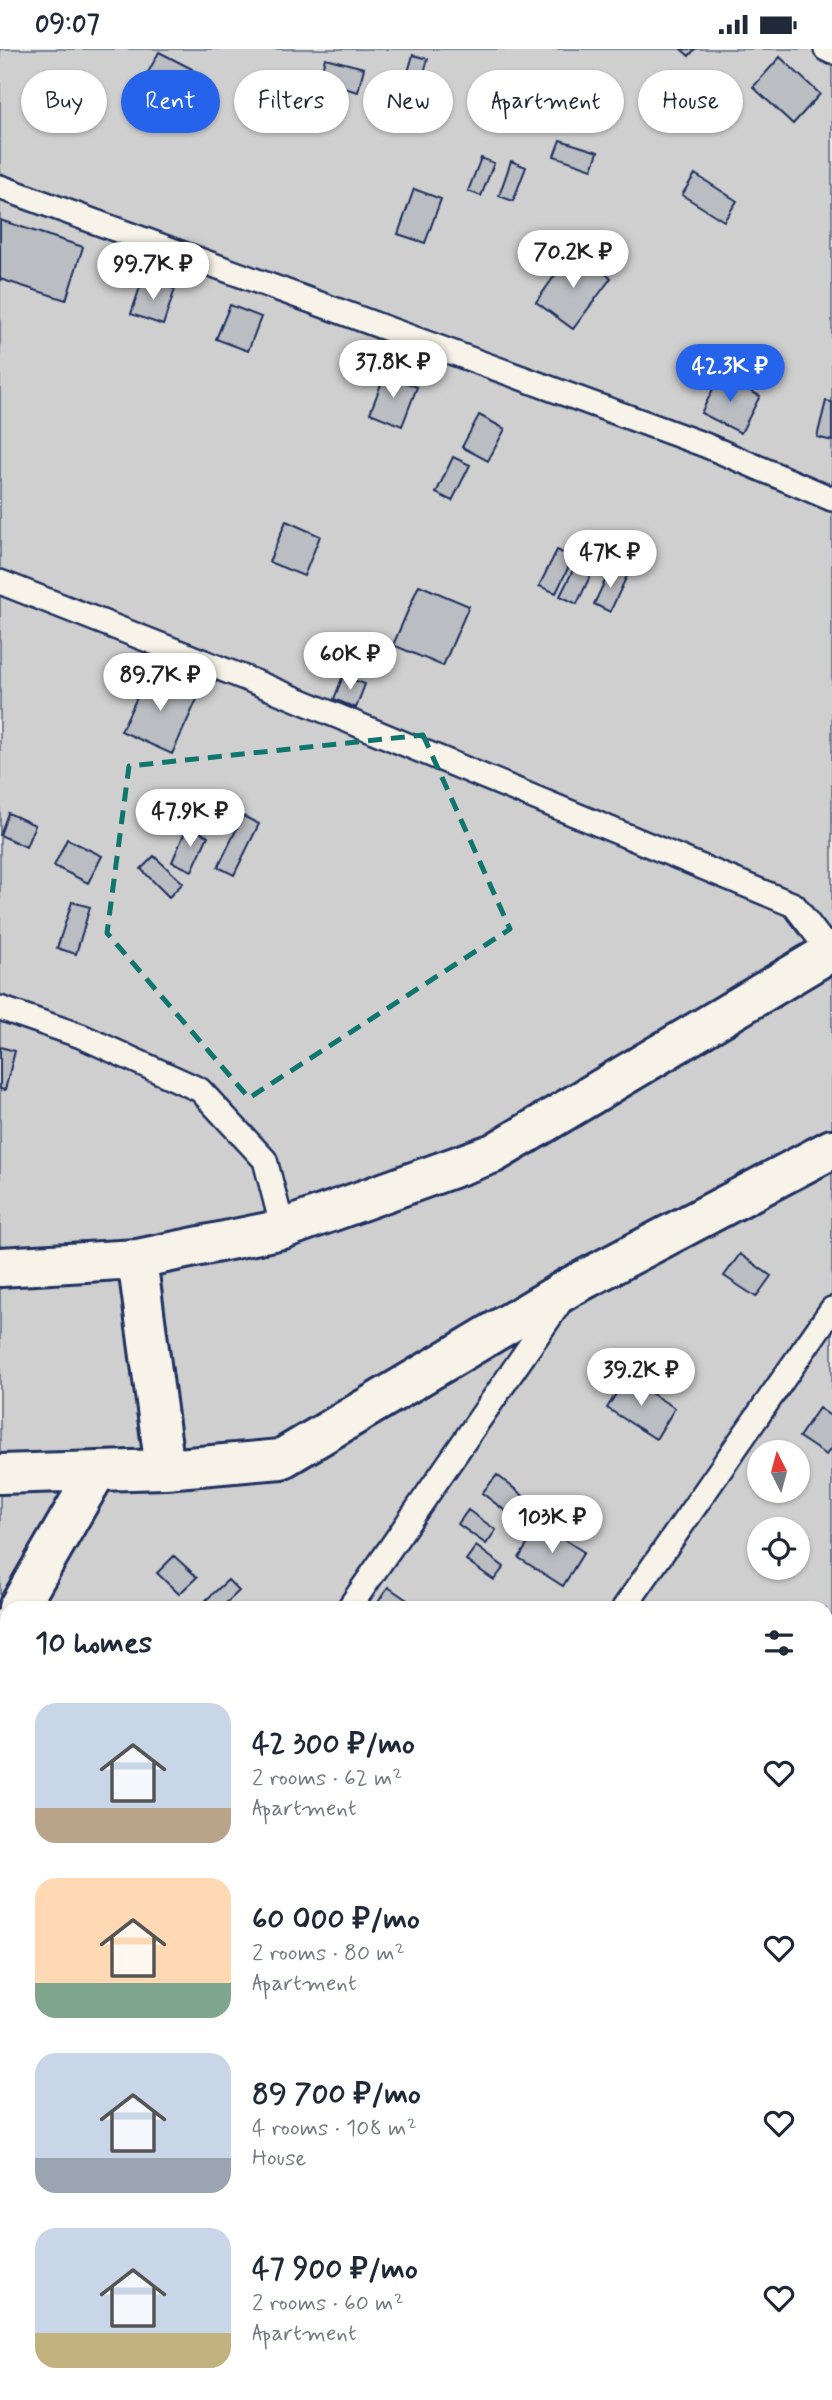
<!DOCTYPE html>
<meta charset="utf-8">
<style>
:root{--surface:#fff;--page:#f6f6f7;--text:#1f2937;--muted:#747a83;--accent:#2563eb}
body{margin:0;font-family:Mynerve,sans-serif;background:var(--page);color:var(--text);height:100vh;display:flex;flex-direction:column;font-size:26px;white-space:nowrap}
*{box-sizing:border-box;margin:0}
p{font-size:23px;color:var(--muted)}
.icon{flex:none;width:38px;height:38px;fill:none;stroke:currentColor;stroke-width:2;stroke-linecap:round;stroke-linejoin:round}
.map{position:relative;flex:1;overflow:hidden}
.drawer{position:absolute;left:0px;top:1552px;width:833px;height:800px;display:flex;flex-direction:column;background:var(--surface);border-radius:21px 21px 0 0;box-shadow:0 2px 5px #0004}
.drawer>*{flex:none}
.hud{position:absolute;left:21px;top:21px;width:791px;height:63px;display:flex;gap:14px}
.needle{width:46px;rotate:354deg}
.buttons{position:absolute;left:747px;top:1391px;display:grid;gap:14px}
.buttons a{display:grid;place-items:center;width:63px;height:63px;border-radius:50%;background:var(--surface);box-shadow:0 2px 5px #0004;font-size:35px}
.price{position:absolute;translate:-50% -60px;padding:0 16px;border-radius:24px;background:#fff;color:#222;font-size:23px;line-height:46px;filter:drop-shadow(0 2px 4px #0008)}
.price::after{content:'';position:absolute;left:50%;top:42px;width:21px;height:16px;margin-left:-10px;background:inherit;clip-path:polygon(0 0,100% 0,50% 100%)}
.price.on{background:var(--accent);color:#fff}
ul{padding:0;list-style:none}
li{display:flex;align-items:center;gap:21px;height:175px;padding:0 35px}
li span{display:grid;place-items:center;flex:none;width:196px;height:140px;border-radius:21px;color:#555}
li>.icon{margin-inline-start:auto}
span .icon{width:84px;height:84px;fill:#fffc;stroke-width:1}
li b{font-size:30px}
h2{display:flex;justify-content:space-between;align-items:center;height:84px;padding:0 35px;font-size:30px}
.tag{padding:0 24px;border-radius:32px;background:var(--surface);box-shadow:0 2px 5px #0004;font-size:24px;line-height:63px}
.tag.on{background:var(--accent);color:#fff}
.status{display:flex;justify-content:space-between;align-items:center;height:49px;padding:0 35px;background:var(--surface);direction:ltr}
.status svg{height:19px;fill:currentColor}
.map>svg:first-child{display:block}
</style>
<div class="status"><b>09:07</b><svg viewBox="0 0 49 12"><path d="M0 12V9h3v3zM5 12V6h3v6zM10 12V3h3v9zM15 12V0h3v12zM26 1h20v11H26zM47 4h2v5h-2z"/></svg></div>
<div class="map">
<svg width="832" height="2351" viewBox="0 0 832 2351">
<rect width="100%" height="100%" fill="#eeebe2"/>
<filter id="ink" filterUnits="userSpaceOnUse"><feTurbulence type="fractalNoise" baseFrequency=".0143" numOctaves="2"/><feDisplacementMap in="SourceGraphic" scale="14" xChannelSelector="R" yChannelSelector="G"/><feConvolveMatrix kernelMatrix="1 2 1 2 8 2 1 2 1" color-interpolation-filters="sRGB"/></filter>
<g filter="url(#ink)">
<path fill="#cfcfcf" stroke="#757f96" stroke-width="2" fill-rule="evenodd" d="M0,0H832V2351H0ZM760,1404H798V1442H760ZM760,1480H798V1519H760ZM7,1559H826V2345H7Z"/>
<path fill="#babdc2" stroke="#1b2f5e" stroke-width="2" d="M681,0H695L689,7Z
M159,3L192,20L178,46L145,29Z
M413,6L428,10L418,45L403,40Z
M780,8L820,45L793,75L753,38Z
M325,9L364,19L358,43L319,32Z
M290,42L319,52L310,82L280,72Z
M560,91L598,103L592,120L554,107Z
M481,109L494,114L481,147L468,142Z
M511,112L526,118L513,152L499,147Z
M695,125L737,152L724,172L682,146Z
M414,140L441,150L425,194L398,185Z
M0,171L83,198L66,251L0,230Z
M573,201L611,229L573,280L536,253Z
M143,229L175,240L163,276L131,265Z
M230,256L261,268L248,302L216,290Z
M385,325L417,338L402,377L370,364Z
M720,326L760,347L741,384L701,364Z
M826,352L832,353V392L817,388Z
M479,366L505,380L488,412L462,398Z
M453,408L470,416L452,452L436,444Z
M286,472L320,487L304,527L269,513Z
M557,501L573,509L556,544L539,537Z
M578,511L594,519L577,555L560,547Z
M611,519L627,527L610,563L594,555Z
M419,536L469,557L443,617L393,596Z
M149,623L199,646L172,705L121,682Z
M343,627L365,635L356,659L334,650Z
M8,764L35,776L26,798L0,786Z
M243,767L259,775L234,826L218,818Z
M187,778L208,787L192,822L172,813Z
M67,790L102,807L88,834L54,817Z
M154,807L183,834L169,848L141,820Z
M72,853L90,858L76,905L57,899Z
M0,998L15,1002L5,1041L0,1040Z
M740,1205L771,1227L756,1248L724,1227Z
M626,1329L675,1359L656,1390L607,1359Z
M819,1359L832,1368V1398L826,1406L799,1388Z
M497,1426L526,1449L512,1467L482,1444Z
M468,1461L496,1481L486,1495L458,1475Z
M540,1475L584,1503L563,1537L519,1509Z
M476,1497L504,1518L494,1531L466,1511Z
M174,1507L197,1528L179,1545L157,1524Z
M228,1531L239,1542L221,1559H214L206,1551Z
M388,1538L410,1553L406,1559L375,1558Z
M826,1587L832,1592L831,1639L826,1635Z
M7,1674V1711L0,1706V1684Z
M7,2080V2101L0,2097Z
M120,2345H156L163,2350L116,2351Z
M229,2345H263L265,2347L262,2351H238Z
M285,2345H330L335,2348L334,2351H281Z"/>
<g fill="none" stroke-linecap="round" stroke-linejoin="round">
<defs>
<path id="lane" d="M826,0L832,3
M0,138L705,396L832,450
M0,533L255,633L794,856L830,903
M0,959L81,987L200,1041L265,1111L283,1180
M349,1559L561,1252
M624,1559L832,1260
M826,2059L832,2051
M0,2068L7,2058
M75,2351L79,2345
M621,2351L625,2345"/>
<path id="street" d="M0,1218L137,1210L283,1180L494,1104L832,902
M165,1420L281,1410L570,1238L832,1100
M0,1425L165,1420L137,1210
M18,1559L97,1422
M0,1590L7,1578"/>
</defs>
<use href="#lane" stroke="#1b2f5e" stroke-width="28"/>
<use href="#street" stroke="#1b2f5e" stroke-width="44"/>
<use href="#lane" stroke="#f7f3e8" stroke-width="23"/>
<use href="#street" stroke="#f7f3e8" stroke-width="38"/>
</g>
</g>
<path fill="none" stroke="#0f766e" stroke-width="5" stroke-dasharray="14 9" stroke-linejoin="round" d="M423,686L510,880L249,1049L107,884L129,717Z"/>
</svg>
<div class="buttons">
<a><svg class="needle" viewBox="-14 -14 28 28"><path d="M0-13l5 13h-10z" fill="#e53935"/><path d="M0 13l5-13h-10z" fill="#747a83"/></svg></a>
<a><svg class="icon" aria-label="locate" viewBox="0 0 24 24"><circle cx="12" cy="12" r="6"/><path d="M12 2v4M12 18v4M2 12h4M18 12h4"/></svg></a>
</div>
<b class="price" style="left:573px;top:241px">70.2K ₽</b>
<b class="price" style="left:153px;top:253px">99.7K ₽</b>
<b class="price" style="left:393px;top:351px">37.8K ₽</b>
<b class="price on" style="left:730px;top:355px">42.3K ₽</b>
<b class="price" style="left:610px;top:541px">47K ₽</b>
<b class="price" style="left:350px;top:643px">60K ₽</b>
<b class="price" style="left:160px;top:664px">89.7K ₽</b>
<b class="price" style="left:190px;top:800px">47.9K ₽</b>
<b class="price" style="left:641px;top:1359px">39.2K ₽</b>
<b class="price" style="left:552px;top:1506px">103K ₽</b>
<div class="hud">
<a class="tag">Buy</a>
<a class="tag on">Rent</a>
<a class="tag">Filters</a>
<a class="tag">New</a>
<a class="tag">Apartment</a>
<a class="tag">House</a>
</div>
<section class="drawer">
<h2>10 homes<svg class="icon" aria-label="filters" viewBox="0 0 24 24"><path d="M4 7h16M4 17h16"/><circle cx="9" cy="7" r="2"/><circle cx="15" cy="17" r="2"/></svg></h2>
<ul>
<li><span style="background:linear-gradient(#c9d6e8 75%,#b9a48a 0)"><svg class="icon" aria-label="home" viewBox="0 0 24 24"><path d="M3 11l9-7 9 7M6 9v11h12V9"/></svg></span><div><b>42 300 ₽/mo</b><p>2 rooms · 62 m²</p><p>Apartment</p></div><svg class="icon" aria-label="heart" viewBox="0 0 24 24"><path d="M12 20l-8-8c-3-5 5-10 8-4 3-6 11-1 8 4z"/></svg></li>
<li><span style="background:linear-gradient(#ffd9b3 75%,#7fa58c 0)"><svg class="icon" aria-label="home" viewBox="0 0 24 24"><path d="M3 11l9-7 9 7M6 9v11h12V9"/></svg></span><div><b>60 000 ₽/mo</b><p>2 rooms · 80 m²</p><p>Apartment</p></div><svg class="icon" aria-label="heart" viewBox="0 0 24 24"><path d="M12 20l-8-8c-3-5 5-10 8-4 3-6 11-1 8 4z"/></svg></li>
<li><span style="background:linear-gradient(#c9d6e8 75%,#9aa5b1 0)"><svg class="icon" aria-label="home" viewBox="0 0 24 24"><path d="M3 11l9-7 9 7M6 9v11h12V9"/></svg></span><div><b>89 700 ₽/mo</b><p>4 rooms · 108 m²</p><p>House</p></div><svg class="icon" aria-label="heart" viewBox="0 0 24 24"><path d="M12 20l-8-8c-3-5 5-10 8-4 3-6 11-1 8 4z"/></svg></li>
<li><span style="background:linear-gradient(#c9d6e8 75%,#c2b280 0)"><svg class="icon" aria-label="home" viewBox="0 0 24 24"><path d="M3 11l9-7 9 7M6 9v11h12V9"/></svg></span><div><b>47 900 ₽/mo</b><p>2 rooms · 60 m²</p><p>Apartment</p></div><svg class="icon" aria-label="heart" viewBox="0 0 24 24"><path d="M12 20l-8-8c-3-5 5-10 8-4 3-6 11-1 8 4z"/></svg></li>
</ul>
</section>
</div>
